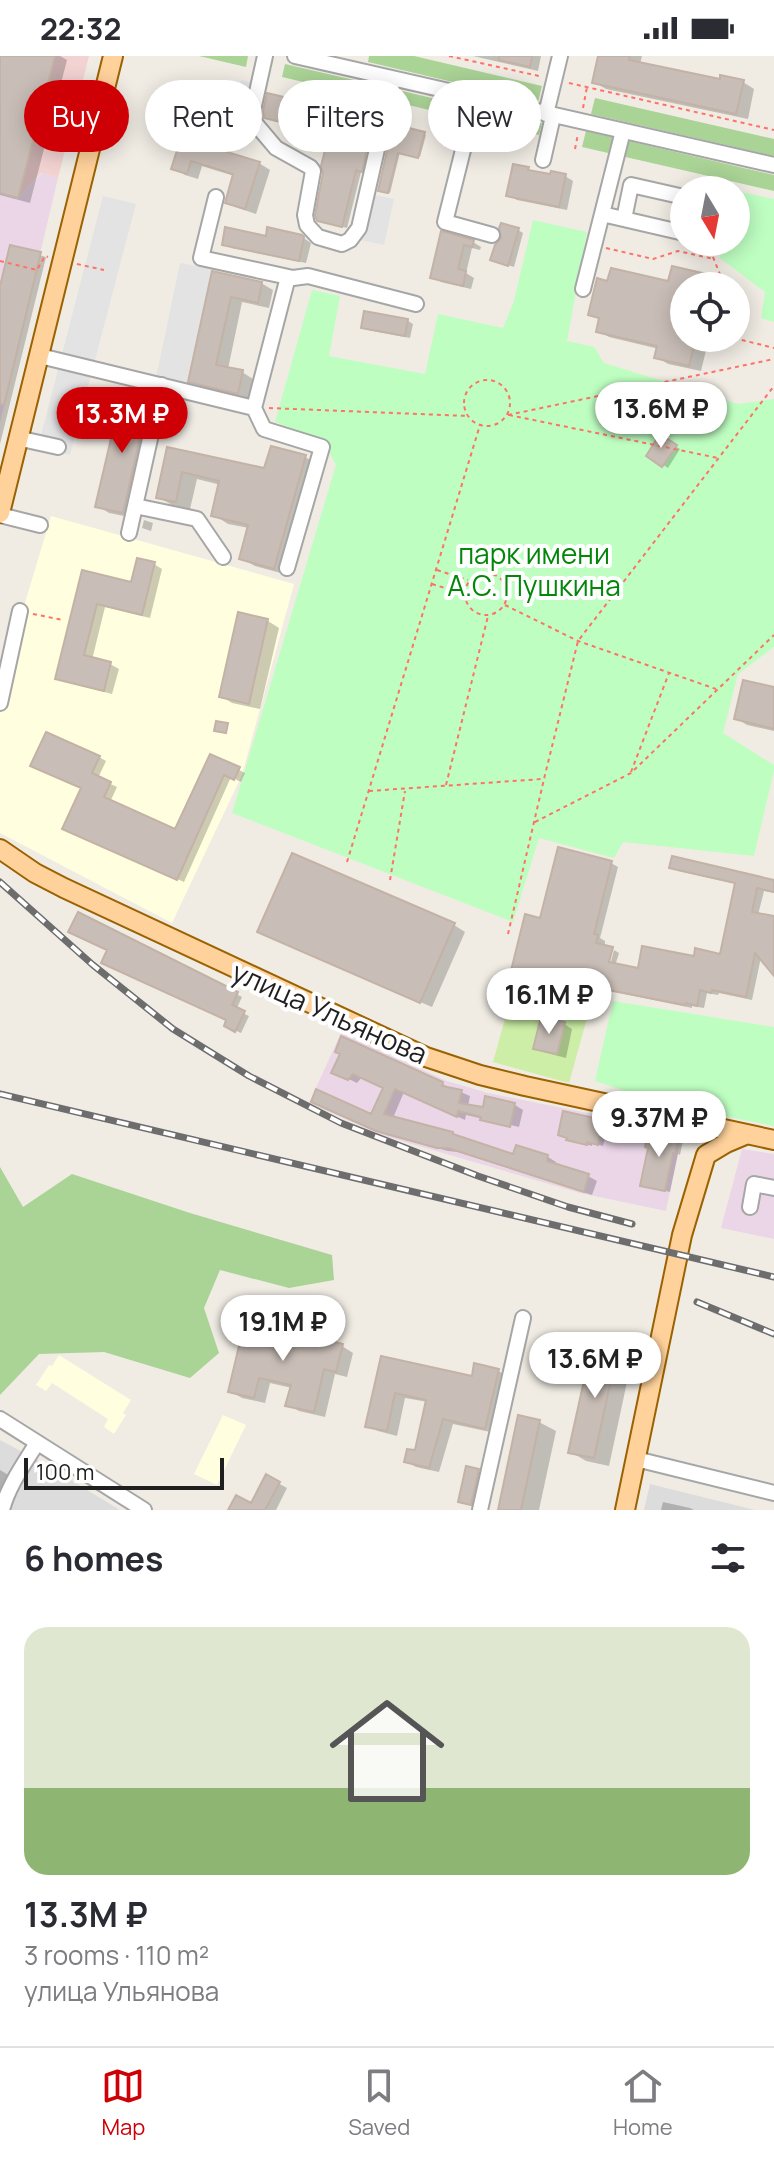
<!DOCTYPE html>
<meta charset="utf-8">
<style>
:root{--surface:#fff;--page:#f2f2f3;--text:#2b2b33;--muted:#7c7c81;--line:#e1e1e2;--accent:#ce0006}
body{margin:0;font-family:Manrope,sans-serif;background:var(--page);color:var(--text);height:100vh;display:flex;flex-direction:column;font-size:30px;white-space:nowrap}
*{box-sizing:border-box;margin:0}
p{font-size:26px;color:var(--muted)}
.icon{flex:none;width:44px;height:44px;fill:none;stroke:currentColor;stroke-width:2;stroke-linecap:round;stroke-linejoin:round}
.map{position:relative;height:1454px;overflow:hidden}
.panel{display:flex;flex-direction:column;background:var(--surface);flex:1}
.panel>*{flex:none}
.top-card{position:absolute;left:24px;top:24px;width:726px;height:72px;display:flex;gap:16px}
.needle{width:52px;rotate:170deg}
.buttons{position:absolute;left:670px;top:120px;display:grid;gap:16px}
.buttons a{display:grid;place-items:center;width:80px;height:80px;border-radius:50%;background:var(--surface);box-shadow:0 4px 20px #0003;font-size:40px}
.scale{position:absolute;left:24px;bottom:20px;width:200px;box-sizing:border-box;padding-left:8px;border:4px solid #1f1f1f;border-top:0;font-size:22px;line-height:28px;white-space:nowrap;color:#1f1f1f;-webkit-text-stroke:6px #fff;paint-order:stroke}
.price{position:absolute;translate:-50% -68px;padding:0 18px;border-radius:28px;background:#fff;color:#222;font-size:26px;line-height:52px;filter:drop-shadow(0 2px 4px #0008)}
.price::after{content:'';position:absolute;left:50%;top:48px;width:24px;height:18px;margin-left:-12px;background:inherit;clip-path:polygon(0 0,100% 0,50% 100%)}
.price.current{background:var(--accent);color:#fff}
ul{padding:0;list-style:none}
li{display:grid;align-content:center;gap:16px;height:424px;padding:0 24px}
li+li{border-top:2px solid var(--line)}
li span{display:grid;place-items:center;height:248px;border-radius:24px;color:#555}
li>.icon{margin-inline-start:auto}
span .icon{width:144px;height:144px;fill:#fffc;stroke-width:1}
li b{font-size:34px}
h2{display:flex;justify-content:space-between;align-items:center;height:96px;padding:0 24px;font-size:34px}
.chip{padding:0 28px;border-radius:36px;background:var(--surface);box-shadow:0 4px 20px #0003;font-size:28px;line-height:72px}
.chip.current{background:var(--accent);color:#fff}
.status{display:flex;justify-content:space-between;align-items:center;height:56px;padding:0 40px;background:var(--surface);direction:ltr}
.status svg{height:22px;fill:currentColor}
.menu{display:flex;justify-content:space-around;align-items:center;height:112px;border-top:2px solid var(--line);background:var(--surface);font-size:22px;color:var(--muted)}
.menu a{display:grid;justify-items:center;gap:4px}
.menu .current{color:var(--accent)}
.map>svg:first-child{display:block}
</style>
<div class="status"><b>22:32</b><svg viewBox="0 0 49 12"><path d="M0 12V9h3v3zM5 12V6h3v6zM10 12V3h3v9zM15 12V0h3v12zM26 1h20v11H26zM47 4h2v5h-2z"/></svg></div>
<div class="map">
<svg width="774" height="1454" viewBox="0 0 774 1454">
<rect width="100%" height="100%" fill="#f0ece4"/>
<path fill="#dddcdc" d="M0,1384L43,1407L120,1454H0Z
M650,1428L755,1454H644Z"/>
<path fill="#f3d2d2" d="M0,0H89L58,122L41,117L18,142L0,137Z"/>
<path fill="#ead6e7" d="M42,117L58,122L0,367V137L18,142Z
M341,977L447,1025L488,1037L682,1076L666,1155L580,1137L381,1079L309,1047Z
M742,1093L774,1098V1183L721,1172Z"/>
<path fill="#fffedf" d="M51,460L294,528L242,719L172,867L0,777V648L24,550Z
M59,1299L131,1344L123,1357L126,1359L114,1378L104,1371L108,1363L52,1327L46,1335L36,1329L49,1309L52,1310Z
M223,1359L246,1369L217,1429L194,1418Z"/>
<path fill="#cceea6" d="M513,934L589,955L569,1027L493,1006Z"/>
<path fill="#aad396" d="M199,0H248L246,11Z
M369,0H414L542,30L538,46L368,6Z
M285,8L384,31L381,44L282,21Z
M402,35L466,50L463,62L400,47Z
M595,42L774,83V100L591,58Z
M483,53L542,67L539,79L480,65Z
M586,75L774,119V135L582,91Z
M0,1111L23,1151L72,1118L190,1157L332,1199L334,1224L289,1232L220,1214L204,1252L219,1297L190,1322L104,1296L39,1298L0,1339Z"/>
<path fill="#befec1" d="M736,135L774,143V266L761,262L765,236L720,202L724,186H736Z
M533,164L587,176L567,285L594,291L604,307L738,348L774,343V591L738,618L723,677L774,709V714L754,800L623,786L614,802L539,782L513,866L232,757L336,409L323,385L275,366L312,234L340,240L329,300L425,318L438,258L503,272L514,245Z
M613,945L774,971V1070L669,1049L595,1025Z"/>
<path fill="#e3e3e3" d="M241,24L259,28L250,64L232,59Z
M366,137L394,143L384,189L356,183Z
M103,140L136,148L70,399L38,391Z
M180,207L213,213L188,328L156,322Z"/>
<path fill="#0003" d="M0,0H60L67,4L30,147L0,139Z
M473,0H541L538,15Z
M600,0H642L640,8L721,26H743L754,33L748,63L606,33L594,26Z
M266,61L368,63L378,69L367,117L361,116L347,172L318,164L331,79L271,64Z
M394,71L426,79L420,101L400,96L390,137L382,135Z
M182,84L259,107L270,114L256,158L238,152L227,146L234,120L202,110L198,123L185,119L174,112Z
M528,113L536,118L565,120L573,125L567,154L517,144L508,139Z
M518,174L523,177L514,211L497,206L504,183Z
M443,178L473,186L481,191L480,194L472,192L466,217L474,222L471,233L441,226L432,221Z
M302,181L311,187L306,207L231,192L224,188L267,182Z
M11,191L46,201L0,388V237Z
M214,217L261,227L273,234L269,252L242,246L228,313L242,316L253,323L249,343L202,331L191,325Z
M710,221L721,228V230H684V282H709L701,315L668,308L657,301L659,293L609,281L598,275L600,264L591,258L670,228Z
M366,257L408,265L413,268L410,282L368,274L363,271Z
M147,348L158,354L134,462L109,457L98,450Z
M660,381L680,393L668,412L648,399Z
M169,393L266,415L305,401L319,409L288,519L255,510L241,502L249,472L228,468L214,459L221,429L197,423L190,453L172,449L158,441Z
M144,464L153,467L151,475L142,472Z
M154,508L162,513L150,562L105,551L92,604L110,608L119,613L112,638L66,626L58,622L84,517L132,528Z
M240,559L268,565L279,572L260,653L232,647L221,640Z
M774,633V675L747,669L736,662Z
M211,700L245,717L241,726L231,721L184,826L65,773L99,701L106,705L98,722L117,731L110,746L176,775Z
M611,807L618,811L600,882L605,885L604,916L608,917L614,894L619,897L615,910L639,915L695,902L722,900L737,828L678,815L671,811L774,826V837L764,835L758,859L774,862V914L761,901L752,944L719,937L718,939L707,937L704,952L692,950V952L595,932L590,953L516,934L509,930L542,864Z
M79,859L242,941L236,954L249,960L241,977L226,970L229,964L109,894Z
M454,869L465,876L432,951L271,882Z
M564,968L572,973L566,1002L543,996L535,992Z
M334,1016L442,1028L470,1040L468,1050L485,1054L487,1043L515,1049L523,1054L519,1071L466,1059L465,1064L404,1036L393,1062L515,1100L548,1101L556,1106L555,1109L588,1120L597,1125L592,1139L458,1096L448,1095L387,1079L322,1050L372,1060L385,1032L362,1021L357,1027Z
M565,1058L603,1066L608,1069L603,1090L592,1087V1090L569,1083Z
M678,1081L683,1084L680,1099L678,1098L670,1136L642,1129Z
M246,1268L342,1290L353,1297L347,1321L335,1318L325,1361L299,1355L288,1349L292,1332L270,1327L265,1347L242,1342L230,1335Z
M626,1288L641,1297L638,1314L630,1312L609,1410L586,1405L571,1396L599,1315Z
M383,1302L473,1322L498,1315L508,1320L495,1377L453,1368L439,1416L416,1411L406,1405L416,1397L428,1346L405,1342L397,1380L378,1375L368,1370Z
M539,1366L556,1375L539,1454H500Z
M0,1414L22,1427L13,1443L0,1436Z
M478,1415L483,1418L476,1450L465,1448L460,1445Z
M267,1421L287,1432L276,1454H235L252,1449Z
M663,1446L690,1452L694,1454H661Z"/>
<path fill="#c9beb7" stroke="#c3b2a5" stroke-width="2" d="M0,0H55L18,142L0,137Z
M499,0H532L530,11L499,4Z
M598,0H630L629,4L720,23V19L744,24L736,58L592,27Z
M267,37L368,61V63L373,64L362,116L356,114L342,171L317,165L315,159L323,117L321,110L329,78L264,62L263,55Z
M393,68L425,76L418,102L398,97L388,137L378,135Z
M181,82L260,106L245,153L225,147L233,118L191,105L187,118L171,113Z
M513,108L529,111L528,114L550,118L551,115L566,118L559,151L506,140Z
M501,167L519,172L508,210L490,204L495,189L501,182L499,172Z
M225,171L266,180L267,171L302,179L304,181L299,205L222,189Z
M441,175L474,184L472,191L464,189L458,213L466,215L463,230L430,222Z
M10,189L41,196L4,349L0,348V230Z
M672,210L711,219L708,230H684V282H696L689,310L654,302L657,290L596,276L599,262L588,259L597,222L607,225L611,212L668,225Z
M212,215L262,226L258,247L231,241L216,309L243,314L238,338L188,326Z
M364,255L408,263L405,280L361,272Z
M121,340L148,346L123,457L95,451Z
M660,378L677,389L662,411L646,400Z
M271,390L306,399L274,513L239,503L248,469L211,460L219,425L182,416L176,446L156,442L167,391L264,412Z
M137,502L155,506L142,559L97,548L84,599L111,606L104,635L55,623L82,514L131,526Z
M238,556L268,563L249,648L219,641Z
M743,624L774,631V673L734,663Z
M216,665L228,667L226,677L214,675Z
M46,676L100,700L92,717L111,726L104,741L175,773L210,698L240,711L234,724L224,719L177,824L62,773L81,732L30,710Z
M558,791L612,805L594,878L598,879L596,887L613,891L609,906L638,912L642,890L694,900L695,892L720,898L735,827L669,812L672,800L774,824V836L757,832L752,856L774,860V920L755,897L746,941L712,934L711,937L700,934L697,950L686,947L685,949L588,930L583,950L507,931L525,858L540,862Z
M292,797L455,867L420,947L257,876Z
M78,856L238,936L232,949L245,955L235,976L224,970L226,964L101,907L107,894L68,876Z
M541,961L565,966L557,998L533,993Z
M341,980L443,1026L442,1030L462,1034L459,1047L483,1051L485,1040L515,1047L510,1071L480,1064L481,1061L458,1055L457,1061L395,1033L384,1058L453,1076V1078L513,1098L516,1089L548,1099L547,1105L589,1118L584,1136L448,1092H437L376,1075L311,1046L316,1033L371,1058L383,1032L353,1018L348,1024L331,1017L340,998L335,996Z
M563,1055L603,1064L598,1089L587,1086V1089L566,1084L567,1082L558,1079Z
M649,1073L679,1079L675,1097H673L665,1135L640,1130L648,1092L645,1091Z
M245,1265L343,1288L336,1316L324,1313L314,1356L285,1350L291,1329L259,1322L254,1342L228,1336Z
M604,1282L627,1286L623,1306L615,1305L594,1402L568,1397L587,1311L598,1313Z
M381,1300L472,1320L474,1307L499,1313L485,1373L443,1363L429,1412L404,1406L407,1393L415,1394L426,1344L395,1337L387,1375L365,1371Z
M518,1359L540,1364L521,1454H498Z
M466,1410L479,1413L471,1449L458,1446Z
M266,1418L280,1426L265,1454H228L236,1439L251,1447Z"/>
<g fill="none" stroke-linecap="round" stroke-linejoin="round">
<defs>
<path id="minor" d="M265,0L253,54L254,66L276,92L310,111L313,115L305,159L307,169L318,181L342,188L350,184L359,172L393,23
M295,0L774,109
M476,42L445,166L492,179
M546,58L560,0
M543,104L553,60
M216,141L201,202L293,222L308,220L416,248
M602,158L684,177
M624,163L631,129L684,141
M583,233L623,75
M40,300L254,352
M17,382L58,391
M135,450L197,463L223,501
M0,459L40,469
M129,477L162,329
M287,512L322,391L264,373L254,352L288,221
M0,647L20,555
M750,1151L754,1128L774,1132
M0,1363L144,1454
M636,1403L774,1437
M2,1454C8,1430 24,1408 37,1387
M480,1454L523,1262"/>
<path id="major" d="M0,457L113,0
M0,793L35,817L64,832L426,1001L480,1019L525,1030L774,1084
M625,1454L682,1179L706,1099L726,1087L745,1079"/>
</defs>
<use href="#minor" stroke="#a6a6a6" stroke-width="18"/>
<use href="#major" stroke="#9a6200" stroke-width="22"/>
<path stroke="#ff7267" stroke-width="2" stroke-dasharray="4 4" stroke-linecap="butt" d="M449,0L539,20
M569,27L774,74
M583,52L587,31
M575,93L578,78
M707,186L721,221L719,230
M606,192L653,203L678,195L714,203
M0,205L37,214L45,200L48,201
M77,208L104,214
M734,282L774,292
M464 347a23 23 0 1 1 46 0a23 23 0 1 1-46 0Z
M269,352L468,360
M508,359L774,303
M509,359L718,402
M437,514L468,524
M465 538a21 21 0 1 1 42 0a21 21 0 1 1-42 0Z
M432,528L464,538
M505,549L578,585L716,633
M33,558L63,564
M631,716L669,617
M446,729L488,560
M369,735L542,723
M535,766L631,717L774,579
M347,806L480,369
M390,824L405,735
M508,878L544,723L578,585L774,330"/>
<use href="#minor" stroke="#fff" stroke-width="14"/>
<use href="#major" stroke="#ffd19b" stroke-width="18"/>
<defs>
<path id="rail" d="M0,826L93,909L173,973L249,1020L341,1067L478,1120L568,1151L632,1168
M0,1038L774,1221
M697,1246L774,1278"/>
</defs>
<use href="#rail" stroke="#6d6d6d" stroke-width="7"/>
<use href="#rail" stroke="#fff" stroke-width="4" stroke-dasharray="12" stroke-linecap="butt"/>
</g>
<g text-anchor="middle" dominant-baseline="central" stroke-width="8" stroke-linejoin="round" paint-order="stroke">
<g font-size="28" fill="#03870a" stroke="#fff">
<text x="534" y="497">парк имени<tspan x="534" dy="32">А.С. Пушкина</tspan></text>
</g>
<g font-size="28" fill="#1f1f1f" stroke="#fff">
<text transform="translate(330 956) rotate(24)">улица Ульянова</text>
</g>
</g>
</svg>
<div class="buttons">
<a><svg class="needle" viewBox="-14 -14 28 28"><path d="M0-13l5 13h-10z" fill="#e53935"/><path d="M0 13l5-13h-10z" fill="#7c7c81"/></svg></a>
<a><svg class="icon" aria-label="locate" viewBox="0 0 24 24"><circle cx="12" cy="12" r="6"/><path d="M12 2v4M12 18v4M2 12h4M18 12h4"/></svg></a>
</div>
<div class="scale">100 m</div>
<b class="price" style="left:661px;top:394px">13.6M ₽</b>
<b class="price current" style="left:122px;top:399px">13.3M ₽</b>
<b class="price" style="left:549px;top:980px">16.1M ₽</b>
<b class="price" style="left:659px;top:1103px">9.37M ₽</b>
<b class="price" style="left:283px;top:1307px">19.1M ₽</b>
<b class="price" style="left:595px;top:1344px">13.6M ₽</b>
<div class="top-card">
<a class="chip current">Buy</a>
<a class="chip">Rent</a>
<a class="chip">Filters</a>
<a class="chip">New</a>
</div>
</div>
<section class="panel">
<h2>6 homes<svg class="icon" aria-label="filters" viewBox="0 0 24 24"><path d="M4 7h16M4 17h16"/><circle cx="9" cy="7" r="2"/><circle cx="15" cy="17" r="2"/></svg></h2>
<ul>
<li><span style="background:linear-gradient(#dfe7d0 65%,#8fb573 0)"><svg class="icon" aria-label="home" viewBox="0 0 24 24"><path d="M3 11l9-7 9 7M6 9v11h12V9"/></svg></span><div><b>13.3M ₽</b><p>3 rooms · 110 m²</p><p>улица Ульянова</p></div></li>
</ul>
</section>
<nav class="menu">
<a class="current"><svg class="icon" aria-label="map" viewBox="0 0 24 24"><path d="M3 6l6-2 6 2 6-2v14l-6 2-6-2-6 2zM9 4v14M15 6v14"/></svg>Map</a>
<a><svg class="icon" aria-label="saved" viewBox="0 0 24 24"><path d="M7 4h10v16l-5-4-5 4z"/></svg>Saved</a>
<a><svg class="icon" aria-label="home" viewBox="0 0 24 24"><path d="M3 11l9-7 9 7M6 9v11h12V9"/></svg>Home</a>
</nav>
